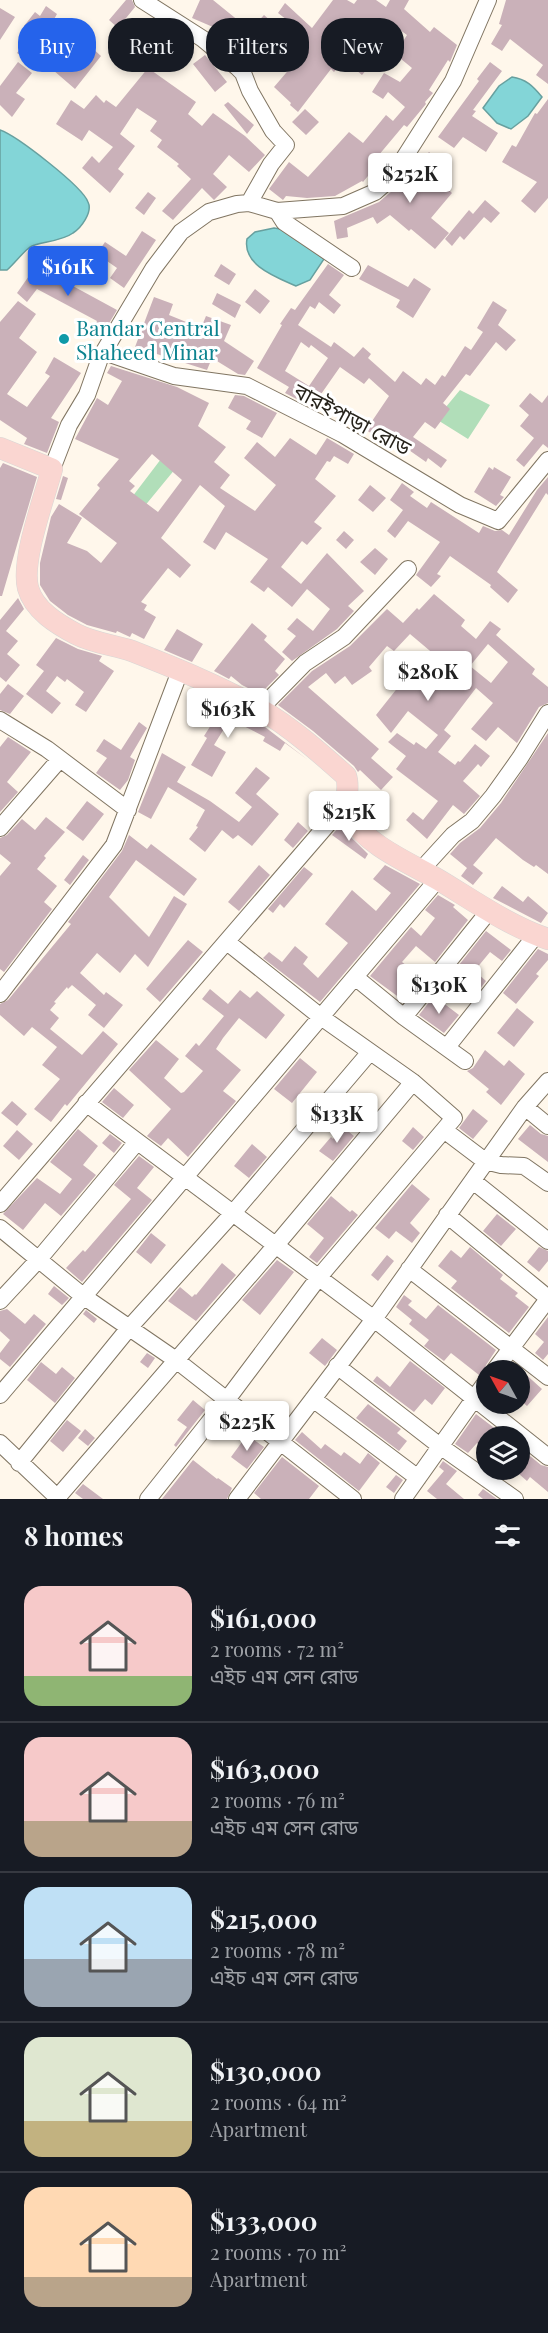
<!DOCTYPE html>
<meta charset="utf-8">
<style>
:root{--surface:#171b24;--page:#20242c;--text:#f1f3f6;--muted:#9ea1a6;--line:#363941;--accent:#2563eb}
body{margin:0;font-family:"Playfair Display","Noto Sans Bengali",serif;background:var(--page);color:var(--text);height:100vh;display:flex;flex-direction:column;font-size:22px;white-space:nowrap}
*{box-sizing:border-box;margin:0}
p{font-size:20px;color:var(--muted)}
.icon{flex:none;width:33px;height:33px;fill:none;stroke:currentColor;stroke-width:2;stroke-linecap:round;stroke-linejoin:round}
.map{position:relative;height:1499px;overflow:hidden}
.details{display:flex;flex-direction:column;background:var(--surface);flex:1}
.details>*{flex:none}
.hud{position:absolute;left:18px;top:18px;width:513px;height:54px;display:flex;gap:12px}
.needle{width:39px;rotate:310deg}
.fabs{position:absolute;left:476px;top:1360px;display:grid;gap:12px}
.fabs a{display:grid;place-items:center;width:54px;height:54px;border-radius:50%;background:var(--surface);box-shadow:0 3px 9px #0003;font-size:30px}
.price{position:absolute;translate:-50% -51px;padding:0 14px;border-radius:6px;background:#fff;color:#222;font-size:20px;line-height:39px;filter:drop-shadow(0 2px 3px #0008)}
.price::after{content:'';position:absolute;left:50%;top:36px;width:18px;height:14px;margin-left:-9px;background:inherit;clip-path:polygon(0 0,100% 0,50% 100%)}
.price.active{background:var(--accent);color:#fff}
ul{padding:0;list-style:none}
li{display:flex;align-items:center;gap:18px;height:150px;padding:0 24px}
li+li{border-top:2px solid var(--line)}
li span{display:grid;place-items:center;flex:none;width:168px;height:120px;border-radius:18px;color:#555}
li>.icon{margin-inline-start:auto}
span .icon{width:72px;height:72px;fill:#fffc;stroke-width:1}
li b{font-size:26px}
h2{display:flex;justify-content:space-between;align-items:center;height:72px;padding:0 24px;font-size:26px}
.pill{padding:0 21px;border-radius:24px;background:var(--surface);box-shadow:0 3px 9px #0003;font-size:21px;line-height:54px}
.pill.active{background:var(--accent);color:#fff}
.map>svg:first-child{display:block}
</style>
<div class="map">
<svg width="548" height="1499" viewBox="0 0 548 1499">
<rect width="100%" height="100%" fill="#fff7eb"/>
<path fill="#b1deb9" d="M460,390L490,405L468,439L436,419Z
M185,457L139,513L129,501L161,459Z"/>
<path fill="#83d5d7" stroke="#67a09f" stroke-width="1.5" d="M512,77C526,79 533,86 542,97L528,116L511,129L497,123L483,108L499,86Z
M0,130C17,136 82,186 88,202C93,212 81,228 73,233C61,242 37,242 30,247C22,253 15,263 7,270H0Z
M274,228L287,230L324,259L310,280L296,286C276,277 242,265 247,239L255,232Z"/>
<path fill="#cab1b9" fill-rule="evenodd" d="M126,0H132L135,7L118,28L109,20Z
M200,0H213L250,30L264,15L272,22L258,37L264,41L252,58L213,27L192,18Z
M333,0H347L354,4L357,0H376L386,7L390,0H409L404,9L430,32L434,27L457,45L450,62L448,60L429,90L433,93L425,102L426,104L407,127L404,125L378,156L382,159L363,182L362,181L335,196L307,198L286,196L283,200L269,189L289,162L308,177L349,132L363,143L386,115L393,121L405,107L388,92L383,99L372,92L384,73L400,82L412,68L395,54L407,35L400,30L362,75L344,60L334,72L331,69L298,112L290,105L291,103L274,87L292,66L281,56L300,30L278,13L285,3L312,28Z
M506,0H548V84L536,75L543,65L510,39L502,51L491,44L502,25L499,24Z
M46,6L57,14L49,28L71,45L79,36L101,56L75,89L53,70L63,58L40,41L27,60L17,53L32,32L24,26L35,12L40,16Z
M0,8L15,17L0,40Z
M128,25L140,35L144,31L169,50L155,67L118,36Z
M173,32L182,38L175,48L166,41Z
M205,55L227,82L215,92L193,64Z
M18,62L32,73L16,93L25,99L12,117L0,105V86Z
M490,62L502,71L473,110L476,111L472,116L498,133L486,152L463,137L454,148L438,137L479,81L477,79Z
M148,68L196,102L188,114L202,126L213,113L245,136L265,155L249,172L229,155L213,174L227,187L214,200L202,188L173,220L162,211L191,179L177,166L179,164L157,147L162,140L150,131L157,121L137,108L120,134L135,146L118,169L124,174L110,193L82,168L92,156L99,163L113,147L89,130L82,141L56,124L71,100L84,109L96,95L104,103L106,100L116,107Z
M548,99V198L535,213L521,201L537,182L502,162L512,145L516,147L535,113L537,114Z
M228,102L254,125L247,134L224,105Z
M305,109L319,122L306,135L292,122Z
M429,152L449,169L439,181L452,193L431,218L449,233L435,249L411,229L409,231L390,215L377,224L373,217L347,228L348,237L337,239L334,221L379,202L392,191L394,192Z
M148,192L156,198L144,215L135,208Z
M485,200L500,213L491,223L484,217L464,240L460,236L452,246L445,239L469,210L473,214Z
M142,231L156,240L124,288L110,278L117,268L97,254L105,242L126,256Z
M221,264L236,274L229,285L214,276Z
M328,264L344,275L329,295L341,305L334,314L319,302L315,309L310,306L298,325L331,347L334,342L354,357L363,347L371,354L368,358L395,382L403,371L421,385L426,378L435,385L442,375L445,377L465,346L471,350L483,332L477,328L493,301L507,310L498,325L516,340L506,351L496,342L470,376L466,374L443,403L450,409L435,429L425,422L413,437L447,460L441,468L428,458L426,462L406,448L402,452L366,430L389,396L369,378L364,384L340,367L312,407L285,393L289,387L257,368L282,325L280,324L291,308L295,310ZM301,342L309,348L311,345L328,358L309,386L285,371Z
M368,265L408,287L414,278L431,289L413,318L396,307L400,300L359,279Z
M36,266L117,310L102,335L92,331L97,321L37,289L27,302L17,293Z
M255,289L270,301L260,314L245,302Z
M217,293L241,305L235,318L212,304Z
M154,297L173,304L169,315L201,328L206,316L231,325L224,341L254,361L245,375L238,374L212,358L207,370L135,347Z
M18,301L36,314L19,338L37,352L7,394L27,407L50,376L45,373L54,357L81,373L51,418L59,422L47,453L24,444L27,438L0,420V322Z
M111,366L177,387L209,403L198,426L226,447L214,462L230,475L220,488L255,511L276,485L244,458L257,442L275,457L290,438L316,455L327,438L354,454L348,464L334,456L330,462L327,461L315,479L336,496L314,522L322,528L307,545L302,541L281,567L301,584L327,553L364,591L348,606L354,611L337,629L292,661L282,652L296,636L287,629L297,618L313,631L330,609L307,589L292,607L268,587L264,592L250,582L268,559L226,532L215,550L203,542L225,506L200,485L161,538L191,565L180,578L168,568L141,602L147,605L144,610L156,617L144,639L132,633L130,637L117,631L116,633L87,625L68,615L50,601L40,585V563L51,517L59,504L82,518L67,543L87,551L101,563L117,543L79,514L100,488L97,485L119,459L75,439L97,398L108,405L122,381L107,373ZM152,454L182,480L158,512L130,491L135,486L129,481Z
M530,393L542,403L548,395V448L543,444L524,467L516,460L534,438L520,426L529,415L519,406Z
M235,395L244,396L277,413L262,438L246,429L251,421L228,408Z
M3,463L37,477L2,596H0V468Z
M489,467L493,470L494,467L511,477L500,495L504,497L496,506L474,492Z
M63,476L68,478L61,500L56,499Z
M548,477V495L546,493L497,572L518,590L508,603L490,587L491,585L450,556L437,574L441,576L431,587L416,575L440,542L408,521L395,538L387,531L403,510L390,500L402,483L414,492L410,496L427,508L431,502L479,533L483,526L495,531L502,530L509,535L537,490Z
M370,485L386,498L373,512L358,500Z
M344,531L354,540L346,549L336,540Z
M375,548L388,559L375,575L360,562Z
M434,594L465,620L461,626L476,639L490,621L501,629L496,635L535,669L532,674L548,687V703L539,707L517,743L498,727L486,741L471,729L493,703L476,688L444,730L451,736L438,752L455,765L458,761L460,762L475,744L490,756L481,767L478,764L463,781L480,796L464,814L453,805L427,839L406,820L413,812L423,820L438,801L396,769L406,756L388,742L397,733L414,745L416,742L426,749L438,735L408,711L391,733L376,715L399,686L400,687L409,677L413,681L420,674L427,680L442,661L410,634L394,651L387,646L369,667L372,671L352,685L345,676L335,684L326,673L308,687L379,749L371,758L393,777L381,790L360,770L358,772L354,766L313,731L278,705L312,671L350,646L387,609L403,623L417,608L419,610ZM488,644L508,662L491,683L470,666Z
M18,598L24,609L6,631L18,641L7,654L20,665L6,682L0,677V620Z
M252,623L267,636L264,640L285,659L275,671L279,675L260,694L242,685L231,676L229,679L214,671Z
M177,629L203,644L192,662L164,650Z
M56,638L78,649L102,656L99,661L114,671L86,712L75,705L84,692L67,679L65,682L57,676L46,691L61,703L52,714L26,694L44,671L36,665Z
M8,684L24,696L10,714L0,710V694Z
M217,701L265,727L308,760L285,743L280,751L263,741L265,737L230,719L214,745L226,752L212,777L191,765L207,738L204,736L220,711L213,707Z
M139,722L147,728L130,757L135,760L128,780L120,790L96,773L107,758L96,751L104,739L121,750Z
M548,733V874L536,865L534,867L523,860L496,838L473,865L483,873L473,885L461,876L467,868L450,854L460,843L480,828L501,803Z
M8,737L31,752L7,782L18,792L0,812V747Z
M162,753L186,767L177,782L210,801L239,822L252,807L235,793L256,767L270,778L256,794L279,814L252,846L238,835L233,839L222,830L205,852L189,839L198,827L196,826L205,810L168,787L151,819L138,812Z
M87,801L104,814L83,841L66,828Z
M46,817L65,832L44,856L46,858L37,869L57,886L44,902L52,909L4,972L0,969V876L11,863L0,854V838L7,835L22,819L35,830Z
M298,822L308,831L293,848L284,840Z
M340,826L368,854L365,859L332,835Z
M129,835L147,849L151,844L197,879L184,896L136,860L109,897L149,937L174,896L187,904L148,967L135,954L120,973L97,953L80,973L104,995L106,992L123,1005L104,1028L88,1015L96,1005L72,985L68,989L67,987L54,1002L56,1003L50,1010L59,1018L50,1029L82,1055L103,1031L118,1044L67,1106L65,1104L51,1122L34,1109L60,1079L42,1065L57,1047L32,1027L24,1036L0,1015V1004L8,1000L71,924L68,922L122,851Z
M83,855L89,860L70,885L64,880Z
M259,865L270,875L239,911L228,902Z
M385,865L420,884L320,1002L263,958L269,952L282,962L295,946L308,957L303,964L318,978L348,943L325,924L352,890L376,911L391,893L373,879Z
M304,867L313,874L284,908L280,904L273,913L268,909Z
M502,886L523,902L528,896L548,913L541,923L493,898Z
M438,895L455,905L453,907L468,920L435,962L416,946L402,962L422,978L404,1001L370,976L411,927L421,936L435,918L425,910Z
M486,931L511,950L502,961L490,952L471,975L459,965Z
M188,940L203,952L160,1002L146,989Z
M538,949L548,954V960L536,974L539,976L516,1004L503,993Z
M476,972L486,981L473,998L462,989Z
M210,989L228,1004L240,990L250,998L257,991L285,1015L266,1039L239,1018L223,1038L216,1049L241,1070L223,1091L236,1101L188,1157L168,1138L161,1146L147,1136L171,1109L129,1070L156,1040L179,1059L164,1078L181,1093L184,1092L203,1071L185,1056L196,1043L199,1046L224,1016L202,999Z
M434,996L459,1015L444,1033L419,1015Z
M517,1008L534,1022L514,1047L497,1033Z
M485,1050L504,1066L509,1060L525,1074L501,1105L486,1092L489,1089L467,1071L473,1068Z
M300,1058L317,1072L292,1103L274,1089Z
M114,1088L134,1105L123,1118L102,1102Z
M12,1101L27,1114L17,1126L1,1113Z
M341,1102L358,1117L351,1126L334,1111Z
M473,1109L488,1121L473,1139L459,1128Z
M530,1125L541,1134L548,1136V1162L518,1139Z
M343,1127L354,1136L333,1161L319,1151L331,1137L333,1139Z
M413,1127L424,1137L413,1150L402,1141Z
M78,1129L98,1146L83,1165L96,1175L61,1216L45,1203L23,1230L3,1214L37,1178L60,1194L72,1179L50,1162Z
M17,1130L33,1144L19,1160L3,1146Z
M110,1134L122,1143L114,1153L102,1143Z
M252,1144L267,1157L249,1178L234,1166Z
M139,1156L154,1167L137,1188L152,1200L82,1282L66,1268L83,1250L85,1252L131,1199L114,1185Z
M412,1184L430,1199L410,1223L420,1233L412,1243L396,1231L389,1239L375,1228Z
M331,1196L350,1212L352,1210L358,1215L317,1263L309,1257L324,1238L307,1224Z
M497,1214L516,1229L501,1246L483,1231Z
M151,1233L166,1245L151,1264L136,1252Z
M470,1247L503,1275L500,1279L518,1293L515,1296L529,1307L509,1333L451,1288L457,1281L438,1266L451,1250L461,1258Z
M539,1247L548,1251V1261L539,1272L527,1262Z
M387,1255L394,1261L378,1281L371,1275Z
M277,1260L294,1272L260,1315L242,1300Z
M222,1263L236,1275L196,1321L168,1301L180,1287L192,1297L195,1294L196,1295Z
M54,1286L69,1298L62,1305L48,1294Z
M404,1295L412,1301L408,1305L426,1319L438,1305L496,1350L486,1365L484,1372L479,1375L451,1353L444,1361L424,1346L429,1340L409,1324L412,1320L396,1307Z
M7,1309L25,1324L34,1314L46,1324L10,1367L0,1359V1353L10,1340L0,1331V1311Z
M86,1310L97,1319L94,1323L83,1314Z
M548,1317V1354L543,1360L535,1353L544,1342L535,1334Z
M322,1338L337,1350L325,1366L309,1353Z
M147,1353L155,1358L148,1368L140,1362Z
M410,1361L445,1388L432,1405L425,1399L414,1412L373,1381L377,1376L390,1387Z
M41,1362L56,1374L62,1367L75,1378L55,1403L27,1380Z
M513,1363L542,1389L527,1406L519,1399V1371H507Z
M193,1400L205,1410L176,1447L174,1445L187,1427L177,1420Z
M368,1404L401,1429L397,1433L407,1441L399,1451L356,1418Z
M476,1414L506,1437H486V1450L477,1443L468,1453L455,1444Z
M67,1420L81,1431L63,1452L50,1441Z
M85,1429L95,1438L88,1446L78,1438Z
M302,1432L321,1449L325,1444L341,1456L344,1452L360,1464L368,1453L380,1463L359,1491L295,1440Z
M247,1435L264,1447L247,1469L231,1457Z
M519,1447L541,1465L548,1467V1492L530,1477L527,1481L519,1474Z
M282,1457L319,1486L309,1499H261L254,1493Z
M193,1460L217,1479L218,1478L232,1488L227,1499H162Z
M443,1461L457,1471L446,1484L464,1499H437L427,1491L444,1471L439,1467Z
M396,1475L403,1480L394,1493L386,1487Z
M83,1484L103,1499H83L75,1493Z
M483,1489L497,1499H483L478,1495Z"/>
<g fill="none" stroke-linecap="round" stroke-linejoin="round">
<defs>
<path id="minor" d="M142,0L203,39L237,67L243,73L250,91L273,131L286,145L271,164L249,203
M277,211L284,222L352,268
M104,352L174,376L247,386L342,434L460,505L498,521L548,460
M52,469L69,425L87,395L100,358L153,269L181,232L209,212L237,204L249,203L277,211L343,206L375,192L392,177L453,81L488,0
M260,709L305,663L344,637L408,569
M0,720L47,749L128,810
M0,828L60,759
M421,870L453,835L472,821L493,796L520,758L548,713
M355,977L404,1017L465,1061
M0,994L114,845L180,671
M404,1017L489,911
M447,1047L536,935
M86,1103L374,1319L548,1457
M525,1107L548,1126
M444,1130L485,1161L501,1165L524,1166L548,1183
M473,1181L548,1241
M0,1204L346,803
M447,1215L548,1298
M0,1228L83,1296L176,1360L353,1499
M409,1269L548,1377
M0,1301L39,1259L137,1142
M337,1366L440,1446L515,1499
M494,1371L548,1299
M0,1395L438,879
M313,1399L418,1478
M0,1443L59,1499
M19,1463L129,1328L233,1213L370,1052
M57,1498L276,1245L413,1082
M148,1499L226,1401L319,1277L454,1118L413,1082L321,1017L227,942
M237,1499L374,1319L525,1107L548,1081
M403,1499L486,1382"/>
<path id="major" d="M0,448L52,469C44,499 21,560 28,588C34,610 57,624 76,634C93,643 114,645 132,651C175,668 220,686 260,709C292,728 319,752 346,776C351,790 342,804 349,816C369,847 408,862 439,880C474,901 509,926 548,939"/>
</defs>
<use href="#minor" stroke="#807562" stroke-width="18"/>
<use href="#major" stroke="#d8d7d6" stroke-width="22"/>
<use href="#minor" stroke="#fff" stroke-width="16"/>
<use href="#major" stroke="#fad6d1" stroke-width="21"/>
</g>
<circle fill="#0f9aa8" stroke="#fff" stroke-width="2" cx="64" cy="339" r="6"/>
<g text-anchor="middle" dominant-baseline="central" stroke-width="6" stroke-linejoin="round" paint-order="stroke">
<g font-size="21" fill="#0d838f" stroke="#fff" text-anchor="start">
<text x="76" y="327">Bandar Central<tspan x="76" dy="24">Shaheed Minar</tspan></text>
</g>
<g font-size="21" fill="#27231b" stroke="#fff">
<text transform="translate(353 418) rotate(28)">বারইপাড়া রোড</text>
</g>
</g>
</svg>
<div class="fabs">
<a><svg class="needle" viewBox="-14 -14 28 28"><path d="M0-13l5 13h-10z" fill="#e53935"/><path d="M0 13l5-13h-10z" fill="#9ea1a6"/></svg></a>
<a><svg class="icon" aria-label="layers" viewBox="0 0 24 24"><path d="M12 4l9 5-9 5-9-5zM3 14l9 5 9-5"/></svg></a>
</div>
<b class="price" style="left:410px;top:204px">$252K</b>
<b class="price active" style="left:68px;top:297px">$161K</b>
<b class="price" style="left:428px;top:702px">$280K</b>
<b class="price" style="left:228px;top:739px">$163K</b>
<b class="price" style="left:349px;top:842px">$215K</b>
<b class="price" style="left:439px;top:1015px">$130K</b>
<b class="price" style="left:337px;top:1144px">$133K</b>
<b class="price" style="left:247px;top:1452px">$225K</b>
<div class="hud">
<a class="pill active">Buy</a>
<a class="pill">Rent</a>
<a class="pill">Filters</a>
<a class="pill">New</a>
</div>
</div>
<section class="details">
<h2>8 homes<svg class="icon" aria-label="filters" viewBox="0 0 24 24"><path d="M4 7h16M4 17h16"/><circle cx="9" cy="7" r="2"/><circle cx="15" cy="17" r="2"/></svg></h2>
<ul>
<li><span style="background:linear-gradient(#f6c9c9 75%,#8fb573 0)"><svg class="icon" aria-label="home" viewBox="0 0 24 24"><path d="M3 11l9-7 9 7M6 9v11h12V9"/></svg></span><div><b>$161,000</b><p>2 rooms · 72 m²</p><p>এইচ এম সেন রোড</p></div></li>
<li><span style="background:linear-gradient(#f6c9c9 70%,#b9a48a 0)"><svg class="icon" aria-label="home" viewBox="0 0 24 24"><path d="M3 11l9-7 9 7M6 9v11h12V9"/></svg></span><div><b>$163,000</b><p>2 rooms · 76 m²</p><p>এইচ এম সেন রোড</p></div></li>
<li><span style="background:linear-gradient(#bfe0f5 60%,#9aa5b1 0)"><svg class="icon" aria-label="home" viewBox="0 0 24 24"><path d="M3 11l9-7 9 7M6 9v11h12V9"/></svg></span><div><b>$215,000</b><p>2 rooms · 78 m²</p><p>এইচ এম সেন রোড</p></div></li>
<li><span style="background:linear-gradient(#dfe7d0 70%,#c2b280 0)"><svg class="icon" aria-label="home" viewBox="0 0 24 24"><path d="M3 11l9-7 9 7M6 9v11h12V9"/></svg></span><div><b>$130,000</b><p>2 rooms · 64 m²</p><p>Apartment</p></div></li>
<li><span style="background:linear-gradient(#ffd9b3 75%,#b9a48a 0)"><svg class="icon" aria-label="home" viewBox="0 0 24 24"><path d="M3 11l9-7 9 7M6 9v11h12V9"/></svg></span><div><b>$133,000</b><p>2 rooms · 70 m²</p><p>Apartment</p></div></li>
</ul>
</section>
